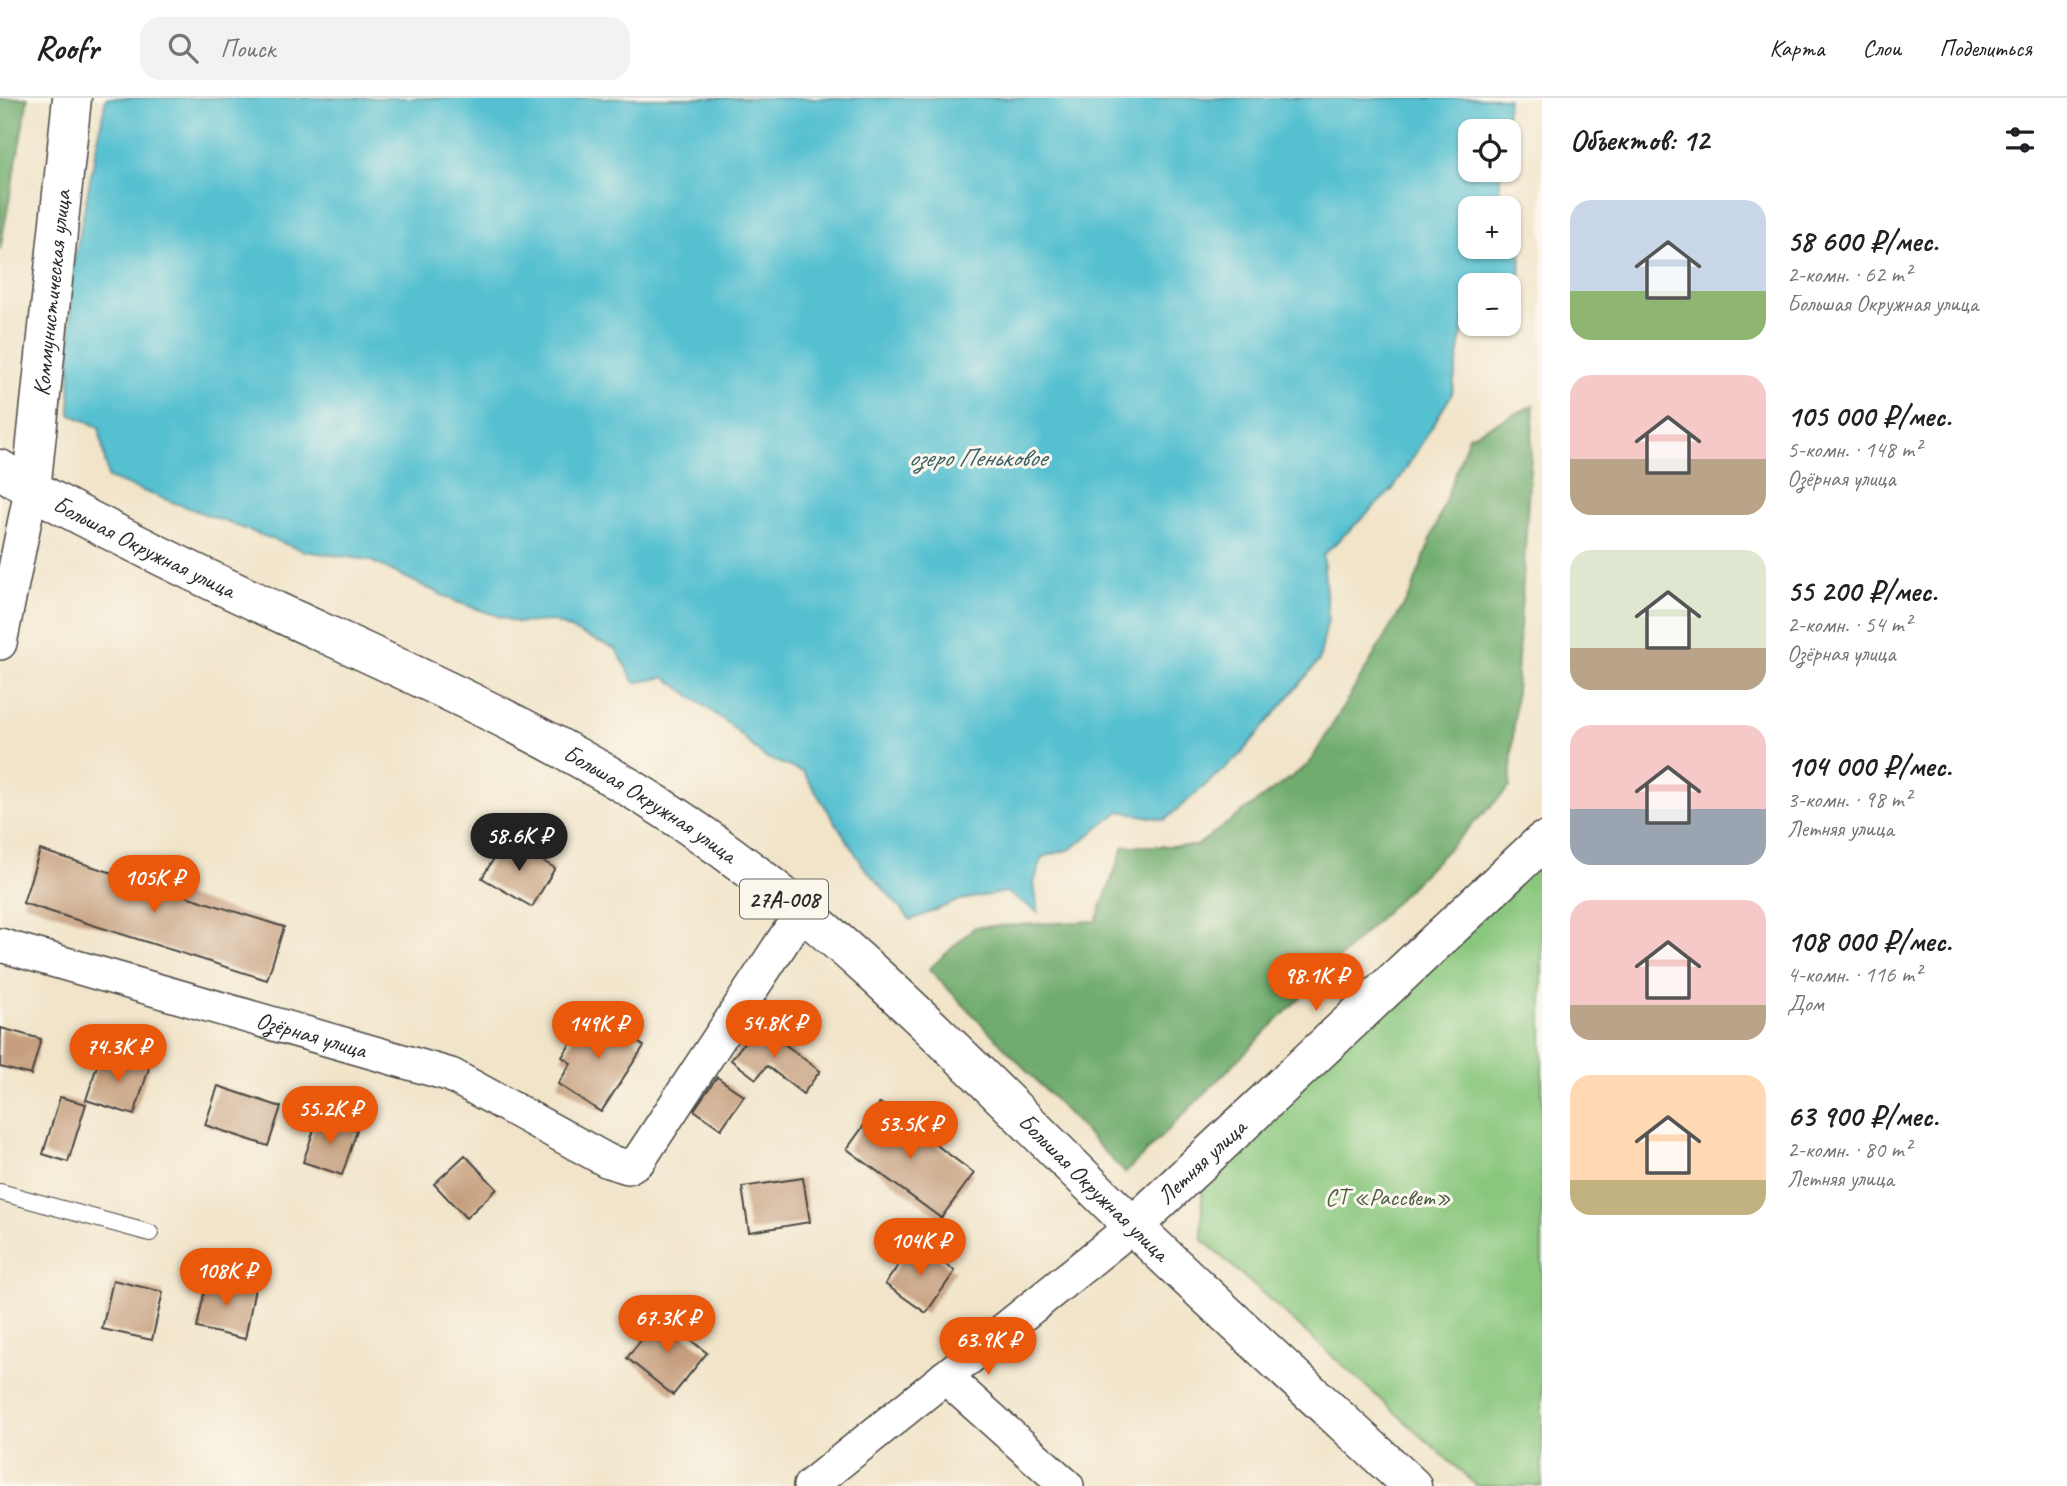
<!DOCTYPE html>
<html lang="ru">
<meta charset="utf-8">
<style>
:root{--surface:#fff;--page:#f2f2f2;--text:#202124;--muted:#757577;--line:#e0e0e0;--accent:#ea580c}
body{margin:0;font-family:Caveat,sans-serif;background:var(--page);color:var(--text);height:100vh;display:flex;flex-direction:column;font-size:26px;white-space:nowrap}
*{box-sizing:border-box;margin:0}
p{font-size:23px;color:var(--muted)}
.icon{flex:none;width:38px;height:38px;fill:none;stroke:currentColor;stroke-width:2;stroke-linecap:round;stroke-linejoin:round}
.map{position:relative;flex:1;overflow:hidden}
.panel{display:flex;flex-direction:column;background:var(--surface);width:525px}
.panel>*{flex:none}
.controls{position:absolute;left:1458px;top:21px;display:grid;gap:14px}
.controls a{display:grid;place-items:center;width:63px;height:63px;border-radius:14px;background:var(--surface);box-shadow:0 2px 5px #0004;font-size:35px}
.price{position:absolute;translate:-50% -60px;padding:0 16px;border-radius:24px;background:var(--accent);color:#fff;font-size:23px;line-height:46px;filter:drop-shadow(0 2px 4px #0008)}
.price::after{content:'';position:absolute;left:50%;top:42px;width:21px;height:16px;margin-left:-10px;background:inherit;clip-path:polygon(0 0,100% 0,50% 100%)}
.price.current{background:#222;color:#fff}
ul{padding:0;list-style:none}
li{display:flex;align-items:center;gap:21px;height:175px;padding:0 28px}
li span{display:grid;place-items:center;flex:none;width:196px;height:140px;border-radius:21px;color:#555}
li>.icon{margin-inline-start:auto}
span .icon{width:84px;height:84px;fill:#fffc;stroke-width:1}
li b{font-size:30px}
h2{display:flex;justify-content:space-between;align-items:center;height:84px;padding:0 28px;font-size:30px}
header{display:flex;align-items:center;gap:42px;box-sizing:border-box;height:98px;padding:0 35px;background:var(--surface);border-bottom:2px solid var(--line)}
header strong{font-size:33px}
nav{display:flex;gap:38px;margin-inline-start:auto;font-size:24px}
.search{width:490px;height:63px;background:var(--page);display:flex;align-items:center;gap:18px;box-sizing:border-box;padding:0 24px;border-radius:21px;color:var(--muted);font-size:26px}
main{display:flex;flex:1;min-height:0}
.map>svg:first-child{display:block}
</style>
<header>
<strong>Roofr</strong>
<div class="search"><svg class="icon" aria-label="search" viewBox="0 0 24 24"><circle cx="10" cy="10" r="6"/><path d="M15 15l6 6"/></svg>Поиск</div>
<nav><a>Карта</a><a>Слои</a><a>Поделиться</a></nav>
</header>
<main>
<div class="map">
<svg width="1542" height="1388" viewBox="0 0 1542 1388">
<rect width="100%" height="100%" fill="#fbf7ec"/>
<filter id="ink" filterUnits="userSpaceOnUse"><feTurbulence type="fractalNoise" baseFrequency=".0143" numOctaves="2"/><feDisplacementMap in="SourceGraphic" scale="14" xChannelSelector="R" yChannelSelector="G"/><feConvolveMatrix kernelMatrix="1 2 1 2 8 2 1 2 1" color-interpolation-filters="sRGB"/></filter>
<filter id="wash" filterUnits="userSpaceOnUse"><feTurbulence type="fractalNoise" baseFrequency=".00686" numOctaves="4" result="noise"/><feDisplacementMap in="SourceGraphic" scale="28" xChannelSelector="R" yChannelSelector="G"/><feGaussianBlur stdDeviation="1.57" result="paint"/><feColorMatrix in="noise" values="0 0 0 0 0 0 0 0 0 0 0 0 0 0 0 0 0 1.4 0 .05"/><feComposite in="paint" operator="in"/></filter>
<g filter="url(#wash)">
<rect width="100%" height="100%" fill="#f1e4c9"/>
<path fill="#8ac77e" stroke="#5a7954" stroke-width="2" d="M1542,734V1388H1477L1202,1141V1062Z"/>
<path fill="#6fac6d" stroke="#4d6c4c" stroke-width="2" d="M0,0H28L0,152Z
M1534,307L1510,689L1125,1075L929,871L975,829L1096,823L1124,748H1196L1309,666L1411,495L1469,338Z"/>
<path fill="#55c0d0" stroke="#40767e" stroke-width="2" d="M106,0H1508L1505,33H1470V72H1501L1499,93L1505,110H1470V149H1508L1509,120L1521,153L1520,184L1474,182L1470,187L1452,296L1394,390L1323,457L1328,521L1319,563L1239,658L1165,722L1120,713L1071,751L1042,759L1034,786L1038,814L1006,794L960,802L911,822L864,769L803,674L764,659L730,627L665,579L635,585L616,551L552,523L518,525L457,504L369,462L304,453L108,380L99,329L70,316L71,180Z"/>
<g id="blocks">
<path fill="#c69f7e" d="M505,742L555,770L532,809L482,780Z
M40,752L284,829L267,882L23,805Z
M591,914L644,948L601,1014L558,986L571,965L562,959Z
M758,926L820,973L803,996L767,968L756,981L731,962Z
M1,930L41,941L31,977L0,969Z
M101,955L149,970L134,1017L86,1002Z
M717,979L744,998L721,1031L694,1012Z
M218,988L281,1009L268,1048L205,1027Z
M60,999L86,1006L68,1064L43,1056Z
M880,1005L974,1075L941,1120L847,1051Z
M318,1020L357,1032L342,1077L303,1064Z
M465,1057L497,1091L466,1120L434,1086Z
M803,1080L810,1124L749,1134L742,1089Z
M915,1144L955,1173L926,1215L885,1186Z
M207,1180L255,1190L245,1241L197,1230Z
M113,1182L163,1194L152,1242L102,1231Z
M660,1218L707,1255L673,1297L627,1260Z"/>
</g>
</g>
<g filter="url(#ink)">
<use href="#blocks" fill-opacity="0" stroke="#494743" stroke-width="2"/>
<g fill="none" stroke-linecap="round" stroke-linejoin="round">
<defs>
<path id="service" d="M0,1094L150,1135"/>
<g id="minor">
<path d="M0,545L31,392"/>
<path id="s1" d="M0,847L451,977L608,1063L628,1069L639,1062L802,814"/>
<path d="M945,1279L1067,1388"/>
<path d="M810,1388L1133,1128"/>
</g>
<g id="tertiary">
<path id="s2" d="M31,392L72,0"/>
<path id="s3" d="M1133,1128L1542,744"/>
</g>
<g id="primary">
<path id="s4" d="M0,371C44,400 92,423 139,447C328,544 529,615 704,738C848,839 971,969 1096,1092C1199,1193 1306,1290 1412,1388"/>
</g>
</defs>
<use href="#service" stroke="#494743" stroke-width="18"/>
<use href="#minor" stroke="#494743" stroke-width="36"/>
<use href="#tertiary" stroke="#494743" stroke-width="41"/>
<use href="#primary" stroke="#494743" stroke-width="41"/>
<use href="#service" stroke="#fff" stroke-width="16"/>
<use href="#minor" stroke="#fff" stroke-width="33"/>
<use href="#tertiary" stroke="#fff" stroke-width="38"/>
<use href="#primary" stroke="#fff" stroke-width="38"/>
</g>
</g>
<g text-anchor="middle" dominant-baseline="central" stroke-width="6" stroke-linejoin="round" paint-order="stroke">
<rect fill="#fbf7ec" stroke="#696865" stroke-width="2" x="740" y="781.5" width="88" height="39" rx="5"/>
<g font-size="23" font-weight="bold" fill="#2b2b2b">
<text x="784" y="801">27А-008</text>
</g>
<g font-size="24" fill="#2b2b2b" stroke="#fbf7ec">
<text stroke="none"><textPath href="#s2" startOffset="198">Коммунистическая улица</textPath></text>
<text stroke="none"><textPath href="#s4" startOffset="164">Большая Окружная улица</textPath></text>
<text stroke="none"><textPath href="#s4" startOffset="732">Большая Окружная улица</textPath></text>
<text stroke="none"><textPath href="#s1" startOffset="324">Озёрная улица</textPath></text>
<text stroke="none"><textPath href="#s3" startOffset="94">Летняя улица</textPath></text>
<text stroke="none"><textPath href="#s4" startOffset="1320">Большая Окружная улица</textPath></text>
</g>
<g font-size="24" fill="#485a44" stroke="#fbf7ec">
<text x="1388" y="1099">СТ «Рассвет»</text>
</g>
<g font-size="26" font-style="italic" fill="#3a5f65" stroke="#fbf7ec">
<text x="977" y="359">озеро Пеньковое</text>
</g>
</g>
</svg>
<div class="controls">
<a><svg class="icon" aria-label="locate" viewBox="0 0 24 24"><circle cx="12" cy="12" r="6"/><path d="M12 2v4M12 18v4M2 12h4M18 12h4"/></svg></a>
<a>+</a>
<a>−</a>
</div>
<b class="price current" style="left:519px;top:775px">58.6K ₽</b>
<b class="price" style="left:154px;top:817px">105K ₽</b>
<b class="price" style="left:1316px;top:915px">98.1K ₽</b>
<b class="price" style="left:774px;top:962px">54.8K ₽</b>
<b class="price" style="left:598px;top:963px">149K ₽</b>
<b class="price" style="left:118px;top:986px">74.3K ₽</b>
<b class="price" style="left:330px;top:1048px">55.2K ₽</b>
<b class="price" style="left:910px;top:1063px">53.5K ₽</b>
<b class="price" style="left:920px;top:1180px">104K ₽</b>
<b class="price" style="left:226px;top:1210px">108K ₽</b>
<b class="price" style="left:667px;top:1257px">67.3K ₽</b>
<b class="price" style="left:988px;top:1279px">63.9K ₽</b>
</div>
<section class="panel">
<h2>Объектов: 12<svg class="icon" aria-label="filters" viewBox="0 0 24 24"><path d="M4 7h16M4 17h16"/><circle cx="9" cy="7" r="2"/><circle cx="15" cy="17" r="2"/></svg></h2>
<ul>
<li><span style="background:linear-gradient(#c9d6e8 65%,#8fb573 0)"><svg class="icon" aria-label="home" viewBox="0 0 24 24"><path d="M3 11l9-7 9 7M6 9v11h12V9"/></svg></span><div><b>58 600 ₽/мес.</b><p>2-комн. · 62 m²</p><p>Большая Окружная улица</p></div></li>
<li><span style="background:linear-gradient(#f6c9c9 60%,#b9a48a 0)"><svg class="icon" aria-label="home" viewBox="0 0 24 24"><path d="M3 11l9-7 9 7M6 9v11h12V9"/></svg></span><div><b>105 000 ₽/мес.</b><p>5-комн. · 148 m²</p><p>Озёрная улица</p></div></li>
<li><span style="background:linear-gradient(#dfe7d0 70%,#b9a48a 0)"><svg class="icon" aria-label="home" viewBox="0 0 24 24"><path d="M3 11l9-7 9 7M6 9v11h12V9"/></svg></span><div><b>55 200 ₽/мес.</b><p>2-комн. · 54 m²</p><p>Озёрная улица</p></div></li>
<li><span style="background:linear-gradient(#f6c9c9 60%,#9aa5b1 0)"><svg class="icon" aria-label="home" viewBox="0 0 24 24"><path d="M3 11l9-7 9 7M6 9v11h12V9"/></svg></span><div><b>104 000 ₽/мес.</b><p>3-комн. · 98 m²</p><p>Летняя улица</p></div></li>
<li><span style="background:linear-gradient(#f6c9c9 75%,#b9a48a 0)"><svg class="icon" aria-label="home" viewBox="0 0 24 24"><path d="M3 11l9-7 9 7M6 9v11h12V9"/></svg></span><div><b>108 000 ₽/мес.</b><p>4-комн. · 116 m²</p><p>Дом</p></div></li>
<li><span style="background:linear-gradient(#ffd9b3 75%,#c2b280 0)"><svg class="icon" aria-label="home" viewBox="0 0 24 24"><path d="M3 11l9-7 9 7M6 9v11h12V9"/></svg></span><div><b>63 900 ₽/мес.</b><p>2-комн. · 80 m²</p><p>Летняя улица</p></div></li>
</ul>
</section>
</main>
